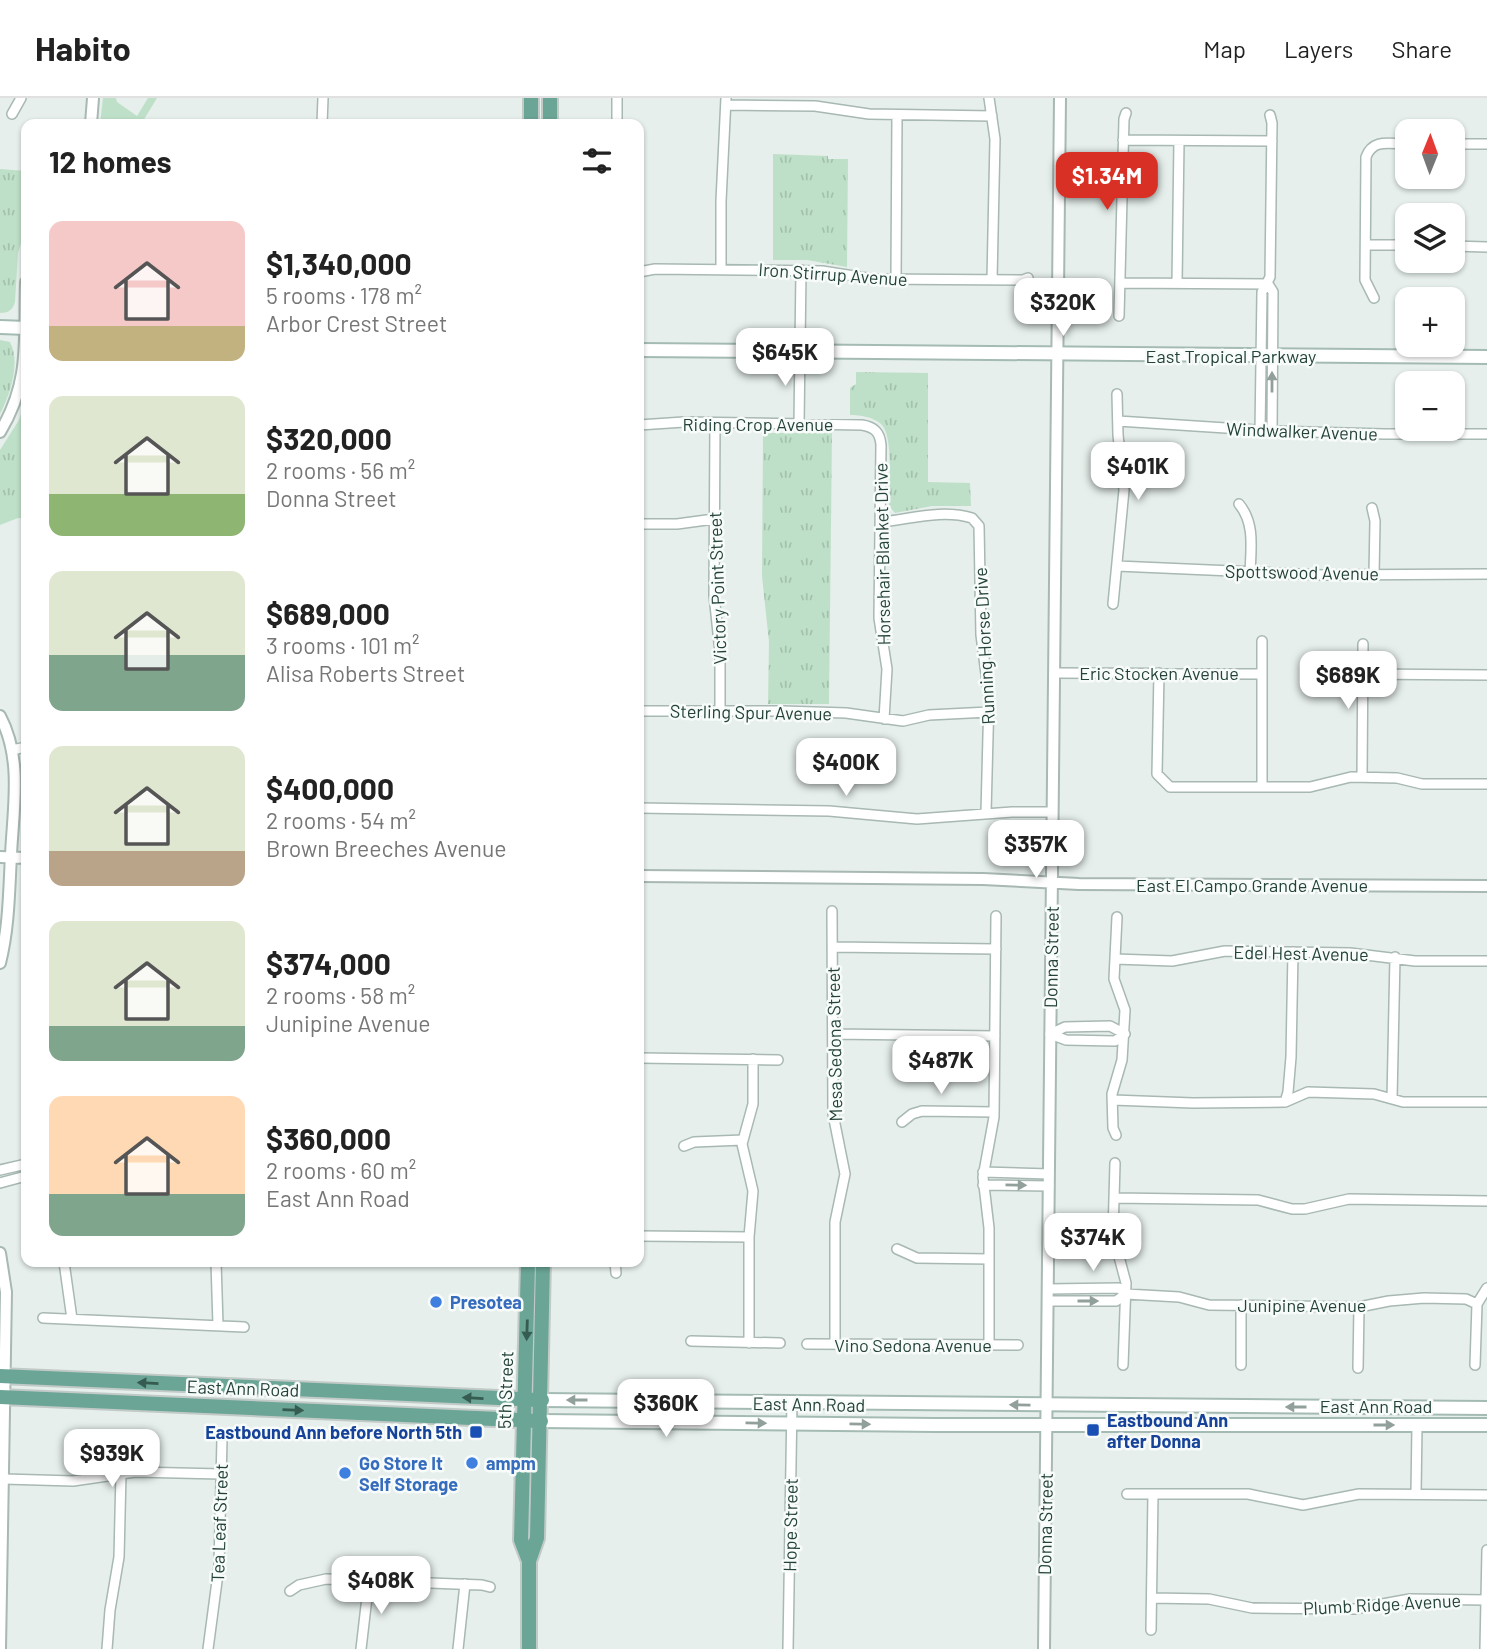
<!DOCTYPE html>
<meta charset="utf-8">
<style>
:root{--surface:#fff;--page:#f2f2f2;--text:#222;--muted:#767676;--line:#e0e0e0;--accent:#d93025}
body{margin:0;font-family:Barlow,sans-serif;background:var(--page);color:var(--text);height:100vh;display:flex;flex-direction:column;font-size:26px;white-space:nowrap}
*{box-sizing:border-box;margin:0}
p{font-size:23px;color:var(--muted)}
.icon{flex:none;width:38px;height:38px;fill:none;stroke:currentColor;stroke-width:2;stroke-linecap:round;stroke-linejoin:round}
.map{position:relative;flex:1;overflow:hidden}
.drawer{position:absolute;left:21px;top:21px;width:623px;height:1148px;display:flex;flex-direction:column;background:var(--surface);border-radius:14px;box-shadow:0 2px 5px #0004}
.drawer>*{flex:none}
.needle{width:46px;rotate:1deg}
.tools{position:absolute;left:1395px;top:21px;display:grid;gap:14px}
.tools a{display:grid;place-items:center;width:70px;height:70px;border-radius:14px;background:var(--surface);box-shadow:0 2px 5px #0004;font-size:35px}
.price{position:absolute;translate:-50% -60px;padding:0 16px;border-radius:14px;background:#fff;color:#222;font-size:23px;line-height:46px;filter:drop-shadow(0 2px 4px #0008)}
.price::after{content:'';position:absolute;left:50%;top:42px;width:21px;height:16px;margin-left:-10px;background:inherit;clip-path:polygon(0 0,100% 0,50% 100%)}
.price.on{background:var(--accent);color:#fff}
ul{padding:0;list-style:none}
li{display:flex;align-items:center;gap:21px;height:175px;padding:0 28px}
li span{display:grid;place-items:center;flex:none;width:196px;height:140px;border-radius:14px;color:#555}
li>.icon{margin-inline-start:auto}
span .icon{width:84px;height:84px;fill:#fffc;stroke-width:1}
li b{font-size:30px}
h2{display:flex;justify-content:space-between;align-items:center;height:84px;padding:0 28px;font-size:30px}
header{display:flex;align-items:center;gap:42px;box-sizing:border-box;height:98px;padding:0 35px;background:var(--surface);border-bottom:2px solid var(--line)}
header strong{font-size:33px}
nav{display:flex;gap:38px;margin-inline-start:auto;font-size:24px}
.map>svg:first-child{display:block}
</style>
<header>
<strong>Habito</strong>
<nav><a>Map</a><a>Layers</a><a>Share</a></nav>
</header>
<div class="map">
<svg width="1487" height="1551" viewBox="0 0 1487 1551">
<defs>
<pattern id="park-tufts" width="24" height="20" patternUnits="userSpaceOnUse" patternTransform="scale(1.75)"><rect width="24" height="20" fill="#bfe0c8"/><path d="M3 7l-1-3M5 7V3M7 7l1-3M15 17l-1-3M17 17v-4M19 17l1-3" fill="none" stroke="#a4c1ad"/></pattern>
</defs>
<rect width="100%" height="100%" fill="#e6efeb"/>
<path fill="url(#park-tufts)" d="M103,0H116L117,4L137,18L148,0H157L143,23L146,26H100Z
M773,56L828,58V61H848L847,169L807,162H773Z
M0,71L26,73V129L18,155L15,204C13,212 8,215 0,215Z
M0,242L10,244C21,264 10,297 0,316Z
M856,274L928,275V384L970,385L971,408H932L895,415L889,408C889,390 894,338 881,326C873,319 860,317 850,317V290L856,286Z
M26,301V420H18L0,427V352L19,322Z
M763,335H832L829,606H768L769,544L762,478Z"/>
<g fill="none" stroke-linecap="round" stroke-linejoin="round">
<defs>
<path id="minor" d="M989,0L995,41L992,182
M726,7L815,8L869,16L992,18
M12,16L21,0
M322,26L323,0
M617,26V0
M1123,42L1272,43
M1452,46H1487
M1366,147H1407
M1452,148L1487,149
M721,171V103L726,0
M639,174L655,171L822,173L873,181L1023,182L1028,180
M896,181L897,17
M1120,185L1268,186
M1177,185L1179,43
M1268,186L1273,194L1272,333
M1374,200L1365,182L1366,59C1373,40 1390,46 1407,46
M1119,218L1124,21L1126,15
M1118,323L1272,333L1384,336H1487
M715,325L714,497L720,554V614
M799,326L801,172
M639,327L684,324L862,327C874,329 880,334 881,347L879,520L887,571L884,621
M1260,333L1262,194L1270,179L1272,25L1270,17
M1239,406C1255,425 1251,450 1250,475
M1372,410L1375,423L1374,476
M881,424C911,421 942,411 972,420L979,428L981,537L989,599L986,715
M639,426H677L714,421
M1117,468L1323,477L1487,476
M1113,506L1124,392L1118,337L1117,296
M1055,575L1262,576
M1159,575L1157,676L1170,689H1310L1351,679L1397,680L1422,686H1487
M1363,576L1487,577
M639,613H782L846,615L903,623L929,617L989,614
M12,652L26,649
M1362,679L1363,546
M1262,688V543
M639,710L829,713L917,721L1012,714H1052
M832,813L833,1016L845,1076L835,1124V1246
M832,849L996,851
M1115,861L1172,863L1225,853L1350,855L1415,863H1487
M1110,928L1125,936L1115,943L1066,942L1050,936L1065,929Z
M833,936L995,938
M639,960L778,962
M1392,1001L1395,859
M1113,1002L1193,1005L1285,1004L1308,994L1374,996L1403,1004H1487
M1285,1004L1288,994L1291,959L1293,854
M902,1024L912,1016L922,1013L994,1014
M1116,1037L1113,1030L1112,996L1122,962L1125,912L1114,881L1117,819
M684,1048L694,1044L743,1042
M1115,1065L1113,1136L1126,1185L1123,1267
M0,1072L26,1066
M983,1074L1049,1076
M0,1085L26,1078
M983,1087L1049,1088
M1114,1100L1258,1102L1292,1111H1305L1349,1101L1487,1103
M639,1138L749,1139
M897,1151L917,1160L989,1161
M64,1164L72,1221
M216,1164L218,1227
M615,1164L616,1175
M1048,1191L1119,1190L1126,1196L1179,1199L1209,1207L1359,1209L1389,1203L1424,1200L1466,1201L1477,1206
M1048,1203H1116L1126,1196
M1241,1207V1267
M43,1220L244,1229
M691,1243L780,1245
M749,1245V1139L753,1093L742,1046L753,1006V961
M807,1246L1018,1247
M989,1247V1130L983,1079L994,1019L996,818
M1475,1267L1477,1206L1487,1190
M1358,1270L1359,1209
M4,1381L73,1383L135,1374L221,1376
M1127,1396H1248L1303,1407L1359,1396L1487,1397
M1416,1396L1417,1327
M290,1493L299,1487L326,1481L482,1487L490,1489
M1152,1500L1209,1501L1252,1510L1355,1511L1410,1501L1487,1502
M1151,1532L1153,1396
M107,1551L110,1512L119,1459L121,1375
M208,1551L219,1468L222,1341
M361,1551L369,1482
M458,1551L465,1486
M788,1551L792,1303
M1485,1551L1487,1452"/>
<path id="tertiary" d="M91,26L93,0
M0,334C31,283 24,242 26,184
M0,618C23,661 13,711 11,757C9,794 9,829 0,865
M0,759L26,760
M639,778L983,781L1079,786L1487,788
M0,1155L6,1194L0,1551
M1044,1551L1060,0"/>
<path id="secondary" d="M0,229L26,230
M639,252L1487,259
M542,1302L1487,1310
M541,1323L935,1327H1487"/>
<path id="primary" d="M531,26V0
M550,26V0
M528,1164L521,1442L529,1463
M0,1278L542,1302
M0,1299L541,1323
M529,1551V1463L537,1440L543,1164"/>
</defs>
<use href="#minor" stroke="#a8b8b2" stroke-width="12"/>
<use href="#tertiary" stroke="#a8b8b2" stroke-width="14"/>
<use href="#secondary" stroke="#a4bbb3" stroke-width="16"/>
<use href="#primary" stroke="#c2cac8" stroke-width="18"/>
<use href="#minor" stroke="#fff" stroke-width="9"/>
<use href="#tertiary" stroke="#fff" stroke-width="10"/>
<use href="#secondary" stroke="#fff" stroke-width="12"/>
<use href="#primary" stroke="#6aa596" stroke-width="14"/>
</g>
<defs><path id="oneway-solid" d="M-6-.8H1V-3.2L6.5 0L1 3.2V.8H-6Z" transform="scale(1.75)"/></defs>
<g fill="#92a09c">
<use href="#oneway-solid" transform="translate(1272 284) rotate(-90)"/>
<use href="#oneway-solid" transform="translate(1016 1087) rotate(1)"/>
<use href="#oneway-solid" transform="translate(1088 1203)"/>
<use href="#oneway-solid" transform="translate(577 1302) rotate(-180)"/>
<use href="#oneway-solid" transform="translate(1020 1307) rotate(-179)"/>
<use href="#oneway-solid" transform="translate(1296 1309) rotate(-180)"/>
<use href="#oneway-solid" transform="translate(756 1325) rotate(1)"/>
<use href="#oneway-solid" transform="translate(860 1326) rotate(1)"/>
<use href="#oneway-solid" transform="translate(1384 1327)"/>
</g>
<g fill="#365b51">
<use href="#oneway-solid" transform="translate(527 1232) rotate(92)"/>
<use href="#oneway-solid" transform="translate(148 1285) rotate(-177)"/>
<use href="#oneway-solid" transform="translate(473 1300) rotate(-177)"/>
<use href="#oneway-solid" transform="translate(293 1312) rotate(2)"/>
</g>
<g fill="#3f7fe0" stroke="#f7fbf9" stroke-width="2.5">
<circle cx="436" cy="1204" r="7"/>
<circle cx="472" cy="1365" r="7"/>
<circle cx="345" cy="1375" r="7"/>
</g>
<g fill="#1a4fb4" stroke="#f7fbf9" stroke-width="2.5">
<rect x="1086" y="1325" width="14" height="14" rx="3.5"/>
<rect x="469" y="1327" width="14" height="14" rx="3.5"/>
</g>
<g text-anchor="middle" dominant-baseline="central" stroke-width="5" stroke-linejoin="round" paint-order="stroke">
<g font-size="18" fill="#24423a" stroke="#f7fbf9">
<text transform="translate(833 176) rotate(4)">Iron Stirrup Avenue</text>
<text x="1231" y="258">East Tropical Parkway</text>
<text x="758" y="326">Riding Crop Avenue</text>
<text transform="translate(1302 333) rotate(2)">Windwalker Avenue</text>
<text transform="translate(882 456) rotate(-91)">Horsehair Blanket Drive</text>
<text transform="translate(1302 474) rotate(1)">Spottswood Avenue</text>
<text transform="translate(717 490) rotate(-92)">Victory Point Street</text>
<text transform="translate(984 548) rotate(-93)">Running Horse Drive</text>
<text x="1159" y="575">Eric Stocken Avenue</text>
<text transform="translate(751 614) rotate(1)">Sterling Spur Avenue</text>
<text x="1252" y="787">East El Campo Grande Avenue</text>
<text transform="translate(1301 855) rotate(1)">Edel Hest Avenue</text>
<text transform="translate(1051 859) rotate(-89)">Donna Street</text>
<text transform="translate(834 946) rotate(-91)">Mesa Sedona Street</text>
<text x="1302" y="1207">Junipine Avenue</text>
<text x="913" y="1247">Vino Sedona Avenue</text>
<text transform="translate(243 1290) rotate(2)">East Ann Road</text>
<text transform="translate(505 1292) rotate(-88)">5th Street</text>
<text transform="translate(809 1306) rotate(1)">East Ann Road</text>
<text x="1376" y="1308">East Ann Road</text>
<text transform="translate(219 1425) rotate(-88)">Tea Leaf Street</text>
<text transform="translate(1045 1426) rotate(-89)">Donna Street</text>
<text transform="translate(790 1427) rotate(-89)">Hope Street</text>
<text transform="translate(1382 1506) rotate(-3)">Plumb Ridge Avenue</text>
</g>
<g font-size="18" font-weight="bold" fill="#366cbe" stroke="#f7fbf9" text-anchor="start">
<text x="450" y="1204">Presotea</text>
<text x="359" y="1365">Go Store It<tspan x="359" dy="21">Self Storage</tspan></text>
<text x="486" y="1365">ampm</text>
</g>
<g font-size="18" font-weight="bold" fill="#164399" stroke="#f7fbf9" text-anchor="start">
<text x="1107" y="1322">Eastbound Ann<tspan x="1107" dy="21">after Donna</tspan></text>
<text x="462" y="1334" text-anchor="end">Eastbound Ann before North 5th</text>
</g>
</g>
</svg>
<div class="tools">
<a><svg class="needle" viewBox="-14 -14 28 28"><path d="M0-13l5 13h-10z" fill="#e53935"/><path d="M0 13l5-13h-10z" fill="#767676"/></svg></a>
<a><svg class="icon" aria-label="layers" viewBox="0 0 24 24"><path d="M12 4l9 5-9 5-9-5zM3 14l9 5 9-5"/></svg></a>
<a>+</a>
<a>−</a>
</div>
<b class="price on" style="left:1107px;top:114px">$1.34M</b>
<b class="price" style="left:1063px;top:240px">$320K</b>
<b class="price" style="left:785px;top:290px">$645K</b>
<b class="price" style="left:1138px;top:404px">$401K</b>
<b class="price" style="left:1348px;top:613px">$689K</b>
<b class="price" style="left:846px;top:700px">$400K</b>
<b class="price" style="left:1036px;top:782px">$357K</b>
<b class="price" style="left:941px;top:998px">$487K</b>
<b class="price" style="left:1093px;top:1175px">$374K</b>
<b class="price" style="left:666px;top:1341px">$360K</b>
<b class="price" style="left:112px;top:1391px">$939K</b>
<b class="price" style="left:381px;top:1518px">$408K</b>
<section class="drawer">
<h2>12 homes<svg class="icon" aria-label="filters" viewBox="0 0 24 24"><path d="M4 7h16M4 17h16"/><circle cx="9" cy="7" r="2"/><circle cx="15" cy="17" r="2"/></svg></h2>
<ul>
<li><span style="background:linear-gradient(#f6c9c9 75%,#c2b280 0)"><svg class="icon" aria-label="home" viewBox="0 0 24 24"><path d="M3 11l9-7 9 7M6 9v11h12V9"/></svg></span><div><b>$1,340,000</b><p>5 rooms · 178 m²</p><p>Arbor Crest Street</p></div></li>
<li><span style="background:linear-gradient(#dfe7d0 70%,#8fb573 0)"><svg class="icon" aria-label="home" viewBox="0 0 24 24"><path d="M3 11l9-7 9 7M6 9v11h12V9"/></svg></span><div><b>$320,000</b><p>2 rooms · 56 m²</p><p>Donna Street</p></div></li>
<li><span style="background:linear-gradient(#dfe7d0 60%,#7fa58c 0)"><svg class="icon" aria-label="home" viewBox="0 0 24 24"><path d="M3 11l9-7 9 7M6 9v11h12V9"/></svg></span><div><b>$689,000</b><p>3 rooms · 101 m²</p><p>Alisa Roberts Street</p></div></li>
<li><span style="background:linear-gradient(#dfe7d0 75%,#b9a48a 0)"><svg class="icon" aria-label="home" viewBox="0 0 24 24"><path d="M3 11l9-7 9 7M6 9v11h12V9"/></svg></span><div><b>$400,000</b><p>2 rooms · 54 m²</p><p>Brown Breeches Avenue</p></div></li>
<li><span style="background:linear-gradient(#dfe7d0 75%,#7fa58c 0)"><svg class="icon" aria-label="home" viewBox="0 0 24 24"><path d="M3 11l9-7 9 7M6 9v11h12V9"/></svg></span><div><b>$374,000</b><p>2 rooms · 58 m²</p><p>Junipine Avenue</p></div></li>
<li><span style="background:linear-gradient(#ffd9b3 70%,#7fa58c 0)"><svg class="icon" aria-label="home" viewBox="0 0 24 24"><path d="M3 11l9-7 9 7M6 9v11h12V9"/></svg></span><div><b>$360,000</b><p>2 rooms · 60 m²</p><p>East Ann Road</p></div></li>
</ul>
</section>
</div>
